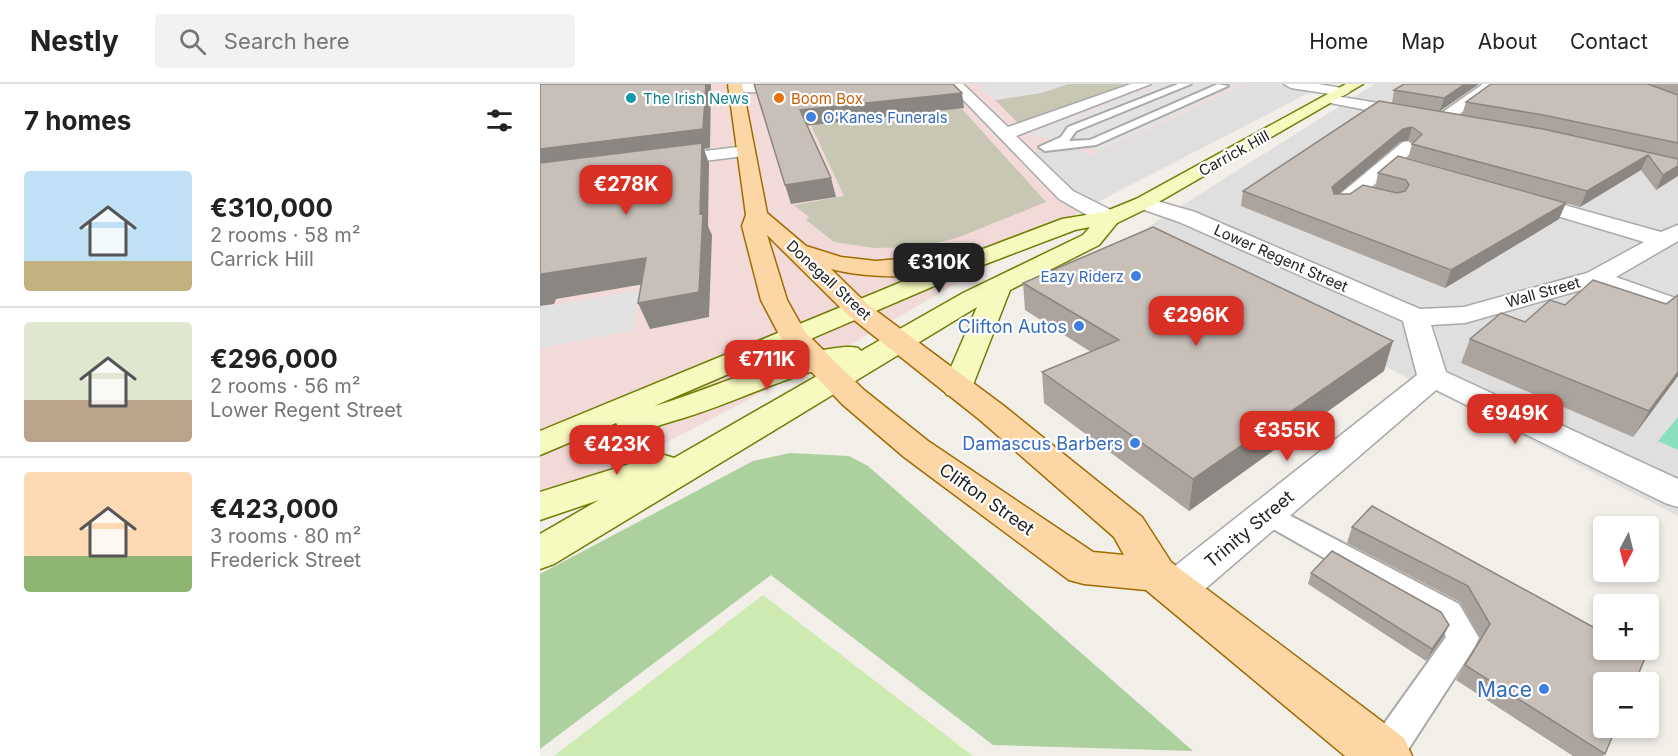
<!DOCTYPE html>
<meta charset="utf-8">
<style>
:root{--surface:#fff;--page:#f2f2f2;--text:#222;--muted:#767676;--line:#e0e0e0;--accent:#d93025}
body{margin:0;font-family:Inter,sans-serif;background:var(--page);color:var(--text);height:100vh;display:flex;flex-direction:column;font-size:22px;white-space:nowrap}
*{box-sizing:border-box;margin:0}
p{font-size:20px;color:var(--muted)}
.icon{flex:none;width:33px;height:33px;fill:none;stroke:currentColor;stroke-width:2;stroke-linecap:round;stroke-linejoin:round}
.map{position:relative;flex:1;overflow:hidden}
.sheet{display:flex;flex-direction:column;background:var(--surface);width:540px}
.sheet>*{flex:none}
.needle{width:39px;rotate:187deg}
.fabs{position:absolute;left:1053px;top:432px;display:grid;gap:12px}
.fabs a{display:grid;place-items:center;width:66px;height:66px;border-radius:6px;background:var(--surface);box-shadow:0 3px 9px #0003;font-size:30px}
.price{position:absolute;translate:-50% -51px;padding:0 14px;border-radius:12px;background:var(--accent);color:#fff;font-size:20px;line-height:39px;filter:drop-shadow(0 2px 3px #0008)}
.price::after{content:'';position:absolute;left:50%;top:36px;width:18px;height:14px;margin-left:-9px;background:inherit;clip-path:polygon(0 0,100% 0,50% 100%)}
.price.active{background:#222;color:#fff}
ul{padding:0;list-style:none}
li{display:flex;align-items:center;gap:18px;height:150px;padding:0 24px}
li+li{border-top:2px solid var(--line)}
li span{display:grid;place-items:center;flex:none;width:168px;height:120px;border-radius:6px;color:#555}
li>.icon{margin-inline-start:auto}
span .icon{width:72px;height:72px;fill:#fffc;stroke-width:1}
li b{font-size:26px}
h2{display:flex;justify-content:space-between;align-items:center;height:72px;padding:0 24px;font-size:26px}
header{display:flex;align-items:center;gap:36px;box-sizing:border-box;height:84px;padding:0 30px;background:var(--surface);border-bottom:2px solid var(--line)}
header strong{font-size:28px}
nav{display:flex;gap:33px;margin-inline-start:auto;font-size:21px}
.search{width:420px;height:54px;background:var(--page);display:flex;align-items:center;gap:15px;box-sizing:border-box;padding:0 21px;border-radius:6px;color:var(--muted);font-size:22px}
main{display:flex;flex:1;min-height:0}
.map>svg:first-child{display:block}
</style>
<header>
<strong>Nestly</strong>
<div class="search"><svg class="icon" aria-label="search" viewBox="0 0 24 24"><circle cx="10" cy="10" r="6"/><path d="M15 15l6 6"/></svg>Search here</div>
<nav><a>Home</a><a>Map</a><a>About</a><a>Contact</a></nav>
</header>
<main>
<section class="sheet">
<h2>7 homes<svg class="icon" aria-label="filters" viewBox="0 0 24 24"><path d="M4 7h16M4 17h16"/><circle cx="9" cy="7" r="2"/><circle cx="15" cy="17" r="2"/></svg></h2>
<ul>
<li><span style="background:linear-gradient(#bfe0f5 75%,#c2b280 0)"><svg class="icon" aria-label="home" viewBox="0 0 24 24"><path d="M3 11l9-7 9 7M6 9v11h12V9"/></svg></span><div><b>€310,000</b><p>2 rooms · 58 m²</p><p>Carrick Hill</p></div></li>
<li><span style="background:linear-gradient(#dfe7d0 65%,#b9a48a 0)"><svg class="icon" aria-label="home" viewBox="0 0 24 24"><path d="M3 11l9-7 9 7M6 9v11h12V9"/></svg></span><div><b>€296,000</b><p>2 rooms · 56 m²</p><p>Lower Regent Street</p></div></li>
<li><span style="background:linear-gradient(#ffd9b3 70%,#8fb573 0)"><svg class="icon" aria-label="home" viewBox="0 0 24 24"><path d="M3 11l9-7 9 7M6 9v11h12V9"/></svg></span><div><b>€423,000</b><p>3 rooms · 80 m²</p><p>Frederick Street</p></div></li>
</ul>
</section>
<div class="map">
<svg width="1138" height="672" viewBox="0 0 1138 672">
<rect width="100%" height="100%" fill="#f2efe9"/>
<path fill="#e0dfdf" d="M707,0L784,1L548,123L495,68L537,63L550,72Z
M835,0H1138V432L592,153Z"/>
<path fill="#f2dad9" d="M0,0H707L550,72L537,63L496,68L548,123L293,271L0,425Z"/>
<path fill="#c7c7b4" d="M528,0H588L478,39L455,16L501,9Z
M421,24L506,118L417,154L379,163L334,164L294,158L266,136L269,133L254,121L304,112L271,41Z"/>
<path fill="#cdebb0" d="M223,511L433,672H14Z"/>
<path fill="#add19e" d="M250,369L309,372L328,382L653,667L453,661L231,491L0,665V490L213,377Z"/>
<path fill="#88e0be" d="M1138,333V366L1118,357Z"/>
<path fill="#e2e2e2" d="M437,0H528L501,9L455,16Z
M619,0H701L559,67L488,50Z
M100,206L93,246L0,264V223Z"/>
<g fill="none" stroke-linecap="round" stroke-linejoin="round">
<defs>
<path id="lane" d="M638,0H651L536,47L529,57L550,56L678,0L688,2L556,61L505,67L499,63L521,53L528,43Z
M728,420L919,520L939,554L934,564L864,672L826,671L831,658L906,553L897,538L719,437L715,430L719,423Z"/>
<path id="street" d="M194,0H242C234,8 196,12 188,4Z
M408,0H423L468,43L591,0H611L476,52L533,107L577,129L580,134L577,139H561L519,115Z
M744,0H778L808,5L810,8L803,12L751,4Z
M943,0H959L909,38H897L895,35L897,32Z
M790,11L874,25L882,30L874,35L785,18L783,15L785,12Z
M870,56L876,57L879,61L876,65L807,124H793L790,120L793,116L864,57Z
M206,62L212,63L215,67L212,71L124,82L115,77L124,72Z
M981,109L1121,148L1138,141V157L1076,193L1138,215V232L1055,202L925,239L891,241L906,288L1138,395V423L1125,419L896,306L651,517L636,522L621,517L615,505L621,493L877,291L863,237L639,138L596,123L593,119L596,115L603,113L655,128L880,225L924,223L1047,189L1104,158L974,119L971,115L974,111Z"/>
<path id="secondary" d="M806,0H823L610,123L577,139L559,161L470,206L429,311L418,313L407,311L402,304L437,223L14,480L0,485V450L59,416L0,436V408L121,370L134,374L296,281C239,294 186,323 130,338C113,343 97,350 80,345L76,339L0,371V347L427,171L522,135L564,128L596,115ZM550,143L543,151L423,209L321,267L318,264C281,255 159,310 114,322L443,181L535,146Z"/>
<path id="primary" d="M188,0H202L227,129L266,162L301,173L336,177L435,169L443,171L447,176L443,181C397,193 338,197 291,185L327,220L464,322L602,433L631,478L864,654L872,672H805L606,506L544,500L529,496L364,373L302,320L243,258L221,216L202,142L206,131ZM227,151L309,232L440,336L574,453L584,471L553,468L388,357L324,306L265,248L247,216Z"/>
</defs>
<use href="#lane" stroke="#a9a9a9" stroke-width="4"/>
<use href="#street" stroke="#a9a9a9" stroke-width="3"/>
<use href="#secondary" stroke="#707d05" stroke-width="3"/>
<use href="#primary" stroke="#a06b00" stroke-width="3"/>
<use href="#lane" fill="#fff" fill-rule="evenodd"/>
<use href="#street" fill="#fff" fill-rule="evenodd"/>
<use href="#secondary" fill="#f7fabf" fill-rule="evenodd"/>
<use href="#primary" fill="#fcd6a4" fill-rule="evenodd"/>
</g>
<path fill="#aba49e" d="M864,0H939L900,27L852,19L854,6Z
M951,0H1138V75L1116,106L1101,86L1040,123L868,74L872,60L868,57L860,58L799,110H810L835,104L838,89L1019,135L905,204L701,122L703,107L839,17L922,31L926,18Z
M483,199L844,287L649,427L504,319L502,288L551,268L485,226Z
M1138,211V292L1093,353L921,279L930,255L985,238L1126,220Z
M812,443L1064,549L1065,670L1063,672H1033L916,596L941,554L920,518L807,459Z
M771,489L909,541L903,553L886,577L768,500Z"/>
<path fill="#8b8681" d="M166,0H171L170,64L164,65L169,79L168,142L172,151L169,233L110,245L98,219L159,208L0,86V65Z
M925,0H939L900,27L904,14Z
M422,9L424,24L264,42L260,26Z
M872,43L868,57L860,58L789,118L792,103L863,45Z
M1108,71L1101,86L1040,123L1047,107Z
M1138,82V92L1116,106L1123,91Z
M291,94L296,113L251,120L245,101Z
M1026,119L1019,135L905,204L911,186Z
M106,174L116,198L16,215L14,220L0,222V195L2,190Z
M853,257L844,287L649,427L653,395Z
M1138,288V292L1093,353L1109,327Z
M909,541L903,553L886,577L892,565Z"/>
<path fill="#c7bfb8" stroke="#8b8681" stroke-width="1.5" d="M0,0H166L163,45L0,65Z
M214,0H413L422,9L260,26L291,94L245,101Z
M864,0H925L904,14L854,6Z
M951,0H1108L1138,11V59L1003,31L926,18Z
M839,17L1003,45L1138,75V82L1123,91L1108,71L1047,107L872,60L882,50L872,43L863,45L792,103L794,110H810L823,101L857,109L865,107L869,101L866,96L838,89L858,72L1026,119L911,186L703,107Z
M162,59L160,130L163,129L159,208L98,219L106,174L2,190L0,195V79Z
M613,143L853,257L653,395L502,288L579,256L483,199Z
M1053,196L1126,220L1138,211V288L1109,327L930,255L961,229L985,238L1010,216L1025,221Z
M832,422L1064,549V566H1094L1106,572L1095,598H1064V644H1076L1065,670L925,581L950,540L928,502L812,443Z
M792,467L901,528L909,541L892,565L771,489Z"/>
<circle fill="#0f9aa8" stroke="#fff" stroke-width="2" cx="91" cy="14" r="6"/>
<circle fill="#e8710a" stroke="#fff" stroke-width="2" cx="239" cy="14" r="6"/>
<g fill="#3f7fe0" stroke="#fff" stroke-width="2">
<circle cx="271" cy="33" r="6"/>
<circle cx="596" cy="192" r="6"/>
<circle cx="539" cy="242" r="6"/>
<circle cx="595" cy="359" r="6"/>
<circle cx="1004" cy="605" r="6"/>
</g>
<g text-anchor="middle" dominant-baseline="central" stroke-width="4.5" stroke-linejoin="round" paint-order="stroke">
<g font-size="15" fill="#0d838f" stroke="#fff" text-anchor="start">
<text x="103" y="14">The Irish News</text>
</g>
<g font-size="15" fill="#c56008" stroke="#fff" text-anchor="start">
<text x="251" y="14">Boom Box</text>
</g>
<g font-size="15" fill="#366cbe" stroke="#fff" text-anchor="start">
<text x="283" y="33">O'Kanes Funerals</text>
<text x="584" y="192" text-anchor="end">Eazy Riderz</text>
</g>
<g font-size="15" fill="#222" stroke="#fff">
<text transform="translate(694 69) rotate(-29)">Carrick Hill</text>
<text transform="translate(741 174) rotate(24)">Lower Regent Street</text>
<text transform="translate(289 196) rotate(43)">Donegall Street</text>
<text transform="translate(1003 208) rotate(-16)">Wall Street</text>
</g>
<g font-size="18" fill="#366cbe" stroke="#fff" text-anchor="end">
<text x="527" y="242">Clifton Autos</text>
<text x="583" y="359">Damascus Barbers</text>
</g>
<g font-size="18" fill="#222" stroke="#fff">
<text transform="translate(447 415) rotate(35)">Clifton Street</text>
<text transform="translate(709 445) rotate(-40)">Trinity Street</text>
</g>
<g font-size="21" fill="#366cbe" stroke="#fff" text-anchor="end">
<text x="992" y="605">Mace</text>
</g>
</g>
</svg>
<div class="fabs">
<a><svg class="needle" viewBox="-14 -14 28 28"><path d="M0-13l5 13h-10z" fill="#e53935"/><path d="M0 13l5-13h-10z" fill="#767676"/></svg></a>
<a>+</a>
<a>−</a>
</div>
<b class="price" style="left:86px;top:132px">€278K</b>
<b class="price active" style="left:399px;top:210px">€310K</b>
<b class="price" style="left:656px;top:263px">€296K</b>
<b class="price" style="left:227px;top:307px">€711K</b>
<b class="price" style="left:975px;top:361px">€949K</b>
<b class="price" style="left:747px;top:378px">€355K</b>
<b class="price" style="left:77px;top:392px">€423K</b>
</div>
</main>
